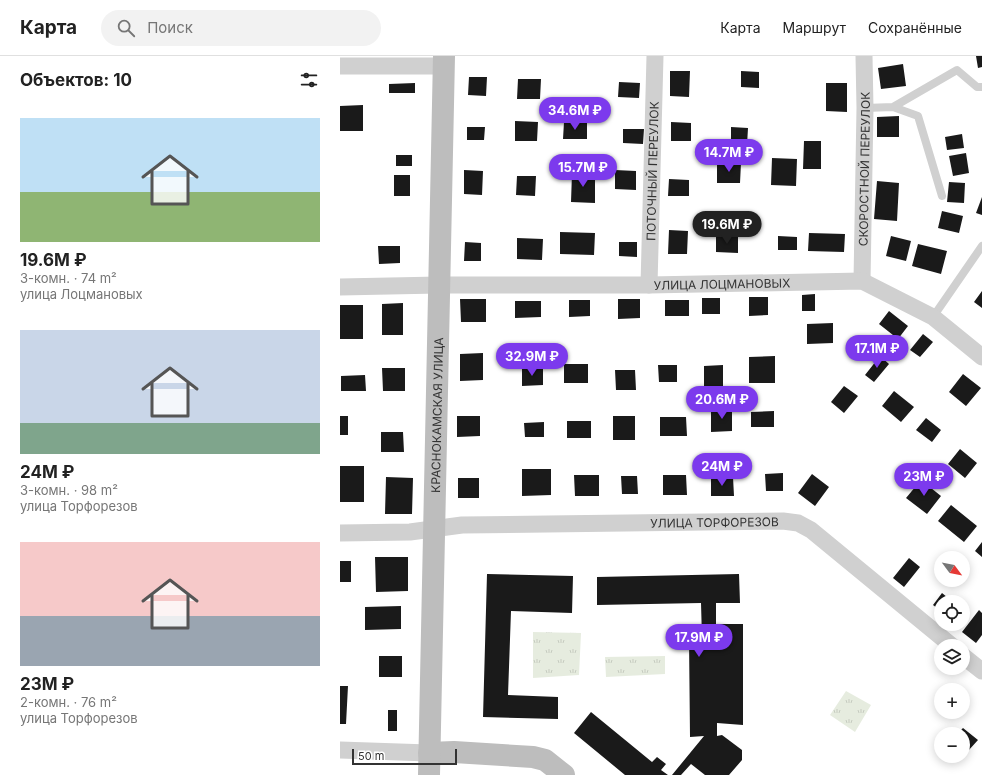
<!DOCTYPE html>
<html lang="ru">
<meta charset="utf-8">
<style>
:root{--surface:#fff;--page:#f2f2f2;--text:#222;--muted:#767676;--line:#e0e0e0;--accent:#7c3aed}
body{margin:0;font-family:Inter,sans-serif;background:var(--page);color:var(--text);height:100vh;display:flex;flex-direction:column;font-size:15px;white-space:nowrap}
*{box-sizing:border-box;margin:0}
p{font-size:13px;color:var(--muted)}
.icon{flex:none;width:22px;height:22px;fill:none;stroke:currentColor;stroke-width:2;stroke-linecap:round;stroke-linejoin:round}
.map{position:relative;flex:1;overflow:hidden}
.side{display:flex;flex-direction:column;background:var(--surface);width:340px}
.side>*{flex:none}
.needle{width:26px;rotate:122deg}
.fabs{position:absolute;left:594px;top:495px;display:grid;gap:8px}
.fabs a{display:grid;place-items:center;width:36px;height:36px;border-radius:50%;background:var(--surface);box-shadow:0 2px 10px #0003;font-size:20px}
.scale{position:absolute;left:12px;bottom:10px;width:105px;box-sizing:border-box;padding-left:4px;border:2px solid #333;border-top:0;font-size:11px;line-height:14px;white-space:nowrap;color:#333;-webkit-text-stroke:3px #fff;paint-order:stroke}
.price{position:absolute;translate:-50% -34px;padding:0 9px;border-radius:14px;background:var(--accent);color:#fff;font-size:13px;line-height:26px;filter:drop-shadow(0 1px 2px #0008)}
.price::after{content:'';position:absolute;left:50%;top:24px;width:12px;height:9px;margin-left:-6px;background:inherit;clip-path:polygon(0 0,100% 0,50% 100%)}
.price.active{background:#222;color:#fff}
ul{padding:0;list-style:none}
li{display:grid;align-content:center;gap:8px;height:212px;padding:0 20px}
li span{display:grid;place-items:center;height:124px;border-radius:0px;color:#555}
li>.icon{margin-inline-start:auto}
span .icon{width:72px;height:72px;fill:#fffc;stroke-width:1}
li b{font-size:17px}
h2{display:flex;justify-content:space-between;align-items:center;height:48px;padding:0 20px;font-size:17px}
header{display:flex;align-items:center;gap:24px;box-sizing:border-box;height:56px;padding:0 20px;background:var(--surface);border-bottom:1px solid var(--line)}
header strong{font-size:19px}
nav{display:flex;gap:22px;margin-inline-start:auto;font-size:14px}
.search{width:280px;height:36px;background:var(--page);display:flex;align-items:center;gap:10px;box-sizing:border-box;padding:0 14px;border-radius:22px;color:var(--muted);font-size:15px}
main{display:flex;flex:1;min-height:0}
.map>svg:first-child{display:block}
</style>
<header>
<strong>Карта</strong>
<div class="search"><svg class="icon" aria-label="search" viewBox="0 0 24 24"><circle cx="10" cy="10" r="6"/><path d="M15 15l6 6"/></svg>Поиск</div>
<nav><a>Карта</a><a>Маршрут</a><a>Сохранённые</a></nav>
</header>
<main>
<section class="side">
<h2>Объектов: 10<svg class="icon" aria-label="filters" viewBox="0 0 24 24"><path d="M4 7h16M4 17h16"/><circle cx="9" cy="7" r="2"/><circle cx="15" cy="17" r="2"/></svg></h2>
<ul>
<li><span style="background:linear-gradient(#bfe0f5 60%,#8fb573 0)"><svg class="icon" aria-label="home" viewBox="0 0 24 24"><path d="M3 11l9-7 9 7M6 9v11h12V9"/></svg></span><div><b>19.6M ₽</b><p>3-комн. · 74 m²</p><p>улица Лоцмановых</p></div></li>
<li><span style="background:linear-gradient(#c9d6e8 75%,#7fa58c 0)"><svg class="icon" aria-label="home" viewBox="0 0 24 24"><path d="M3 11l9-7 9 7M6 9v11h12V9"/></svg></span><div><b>24M ₽</b><p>3-комн. · 98 m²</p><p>улица Торфорезов</p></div></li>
<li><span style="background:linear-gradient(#f6c9c9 60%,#9aa5b1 0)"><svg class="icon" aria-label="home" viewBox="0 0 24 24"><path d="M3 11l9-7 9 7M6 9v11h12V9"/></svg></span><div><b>23M ₽</b><p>2-комн. · 76 m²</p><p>улица Торфорезов</p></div></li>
</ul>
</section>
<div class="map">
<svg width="642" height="719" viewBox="0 0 642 719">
<defs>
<pattern id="grass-tufts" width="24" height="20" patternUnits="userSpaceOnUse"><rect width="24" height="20" fill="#e6ecdf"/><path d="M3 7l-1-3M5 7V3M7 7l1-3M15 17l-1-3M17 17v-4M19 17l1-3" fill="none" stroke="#c6cbc0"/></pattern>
</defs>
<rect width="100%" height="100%" fill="#fff"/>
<path fill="url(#grass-tufts)" d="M193,576L241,577L239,619L193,622Z
M325,600V618L266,621L265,601Z
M506,635L531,649L515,676L490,659Z"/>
<path fill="#1a1a1a" d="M636,0H642V11L638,12Z
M563,8L566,30L541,33L538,12Z
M330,15H350L349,41L330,40Z
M401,15L419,16V32L401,31Z
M129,21H147L146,40L128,39Z
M178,23H201L200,43H177Z
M279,26L300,27L299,42L278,41Z
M75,27V37H49V28Z
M486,27H507V56L486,55Z
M23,49V75H0V50Z
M559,60V81H537V61Z
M175,65L198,66L197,85H175Z
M224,66L247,67V83H223Z
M331,66L351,67V85H331Z
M127,71H145L144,84H127Z
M391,71L408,72L407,89H391Z
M283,73H304L303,88L283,87Z
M622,78L624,92L607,94L605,81Z
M464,85H481V113H463Z
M626,97L629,117L613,120L609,100Z
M56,99H72V110H56Z
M432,102L457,103L456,130L431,129Z
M377,107H401L400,127H377Z
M124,114L143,115L142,139L124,138Z
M275,114L296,115V134L275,133Z
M232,117L255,118V147L231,146Z
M54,119H70V140H54Z
M177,120H196L195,140L176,139Z
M329,123L349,124V140H328Z
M537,125L559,127L557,165L534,163Z
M609,126L625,127L624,147L607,146Z
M642,141V159L636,157Z
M602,155L623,160L619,177L598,172Z
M329,174L348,175L347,198H328Z
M220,176L255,177L254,199L220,198Z
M469,177L505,178L504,196L468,195Z
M438,180L457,181V194H438Z
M551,180L571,185L566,205L546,200Z
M376,181H398V197L376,196Z
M177,182L203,183L202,204L177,203Z
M125,186L141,187V205H124Z
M279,186H297V201L279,200Z
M578,188L607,195L601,218L572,210Z
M38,190H60V207L39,208Z
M642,235V252L634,246Z
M475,238V255H462V239Z
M409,241H428V259L409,260Z
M362,242H380V258H362Z
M120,243H146V266H121Z
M278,243H300V262L278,263Z
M229,244H250V260L229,261Z
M325,244H349V260H325Z
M175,245H201V261L175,262Z
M63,247V279H42V248Z
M0,249H23V283H0Z
M549,255L568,270L558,283L539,268Z
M493,267V287L467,288V268Z
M583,278L593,286L580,301L570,294Z
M143,297V324L120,325V298Z
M435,300V327H409V301Z
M540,300L549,308L534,326L525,319Z
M224,308H248V327H224Z
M318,309H337V326H319Z
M383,309V330H364V310Z
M42,312H65V335H43Z
M182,312H203V329L182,330Z
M275,314H295L296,334H276Z
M623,318L641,332L626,350L609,336Z
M25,319L26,335H1V320Z
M504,330L518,340L504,357L491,346Z
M554,335L574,351L561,366L542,350Z
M392,353V375L371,376V354Z
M434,355V371H411V356Z
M0,360H8V379H0Z
M117,360H140V380L117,381Z
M273,360H295V384H273Z
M320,361H346L347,380H320Z
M586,362L601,374L592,386L576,374Z
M227,365H251V382H227Z
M204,366V381H185L184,367Z
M41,376H63L64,396H41Z
M620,393L637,407L625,422L608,408Z
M0,410H24V446H0Z
M182,413H211V439L182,440Z
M443,417V435H426L425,418Z
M472,418L489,431L475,450L458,437Z
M234,419H259V440H235Z
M323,419H346L347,439H323Z
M281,420H297L298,438H282Z
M46,421L73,422L72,458H45Z
M371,421H393L394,440H371Z
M118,422H139V442H118Z
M581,424L601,440L587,458L566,442Z
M611,449L637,470L624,486L598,465Z
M642,486V501L635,495Z
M35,501H68V535L36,536Z
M569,502L580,511L564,531L553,522Z
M0,505H11V526H0Z
M147,518L233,520L232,557L171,555L168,639L218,641V663L143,661Z
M399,518L400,547H376V568H403V669L377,667V680L382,679L402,694V704L389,719H365L351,708L341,719H332L364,680L350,681L349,582H362L361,547L257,549V521Z
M602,537L613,546H601V555L593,549Z
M61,550V573L25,574V551Z
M639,554L642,557V579L636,587L622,576Z
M39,600H62V621H39Z
M0,630H8L6,668H0Z
M48,654H57V675H48Z
M251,656L312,706L317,701L326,708L321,714L328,719H285L234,677Z
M623,672L638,684L628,695L623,691V678H617Z"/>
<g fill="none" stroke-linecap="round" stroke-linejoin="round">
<path stroke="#d0d0d0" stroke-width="8" d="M553,51L617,14L637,31H642
M525,52L553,51L578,60L602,140
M593,261L642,190"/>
<g stroke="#d0d0d0" stroke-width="17">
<path d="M0,10H103"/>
<path id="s1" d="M522,225L525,52L524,0"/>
<path id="s2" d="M309,229L315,0"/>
<path id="s3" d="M0,231L99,229H309L522,225L593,261L642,301"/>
<path id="s4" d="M0,477L70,476L122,469L443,465L458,467L471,474L612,590"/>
<path d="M623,600L642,615"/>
<path d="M0,694L89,697"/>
</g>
<g stroke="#bdbdbd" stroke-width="22">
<path d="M89,697L114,696L193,701L205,704L224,719"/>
<path id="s5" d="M89,719L104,0"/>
</g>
</g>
<g text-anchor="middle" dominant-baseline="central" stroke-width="4" stroke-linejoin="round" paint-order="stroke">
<g font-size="12" fill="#333" stroke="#fff">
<text stroke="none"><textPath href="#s1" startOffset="112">СКОРОСТНОЙ ПЕРЕУЛОК</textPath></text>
<text stroke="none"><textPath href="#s2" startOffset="114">ПОТОЧНЫЙ ПЕРЕУЛОК</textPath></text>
<text stroke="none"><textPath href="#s3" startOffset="382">УЛИЦА ЛОЦМАНОВЫХ</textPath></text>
<text stroke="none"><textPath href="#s5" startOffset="360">КРАСНОКАМСКАЯ УЛИЦА</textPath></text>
<text stroke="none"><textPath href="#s4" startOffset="375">УЛИЦА ТОРФОРЕЗОВ</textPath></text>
</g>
</g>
</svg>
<div class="fabs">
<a><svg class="needle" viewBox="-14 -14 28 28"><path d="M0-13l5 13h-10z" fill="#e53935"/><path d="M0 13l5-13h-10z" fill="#767676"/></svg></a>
<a><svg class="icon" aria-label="locate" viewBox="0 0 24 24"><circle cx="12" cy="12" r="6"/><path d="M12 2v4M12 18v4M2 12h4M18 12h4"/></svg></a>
<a><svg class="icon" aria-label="layers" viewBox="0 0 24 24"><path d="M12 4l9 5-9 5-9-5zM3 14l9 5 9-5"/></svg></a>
<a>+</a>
<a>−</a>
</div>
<div class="scale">50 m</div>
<b class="price" style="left:235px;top:75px">34.6M ₽</b>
<b class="price" style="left:389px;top:117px">14.7M ₽</b>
<b class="price" style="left:243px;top:132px">15.7M ₽</b>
<b class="price active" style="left:387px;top:189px">19.6M ₽</b>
<b class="price" style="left:537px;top:313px">17.1M ₽</b>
<b class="price" style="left:192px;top:321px">32.9M ₽</b>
<b class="price" style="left:382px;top:364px">20.6M ₽</b>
<b class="price" style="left:382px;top:431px">24M ₽</b>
<b class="price" style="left:584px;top:441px">23M ₽</b>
<b class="price" style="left:359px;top:602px">17.9M ₽</b>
</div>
</main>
